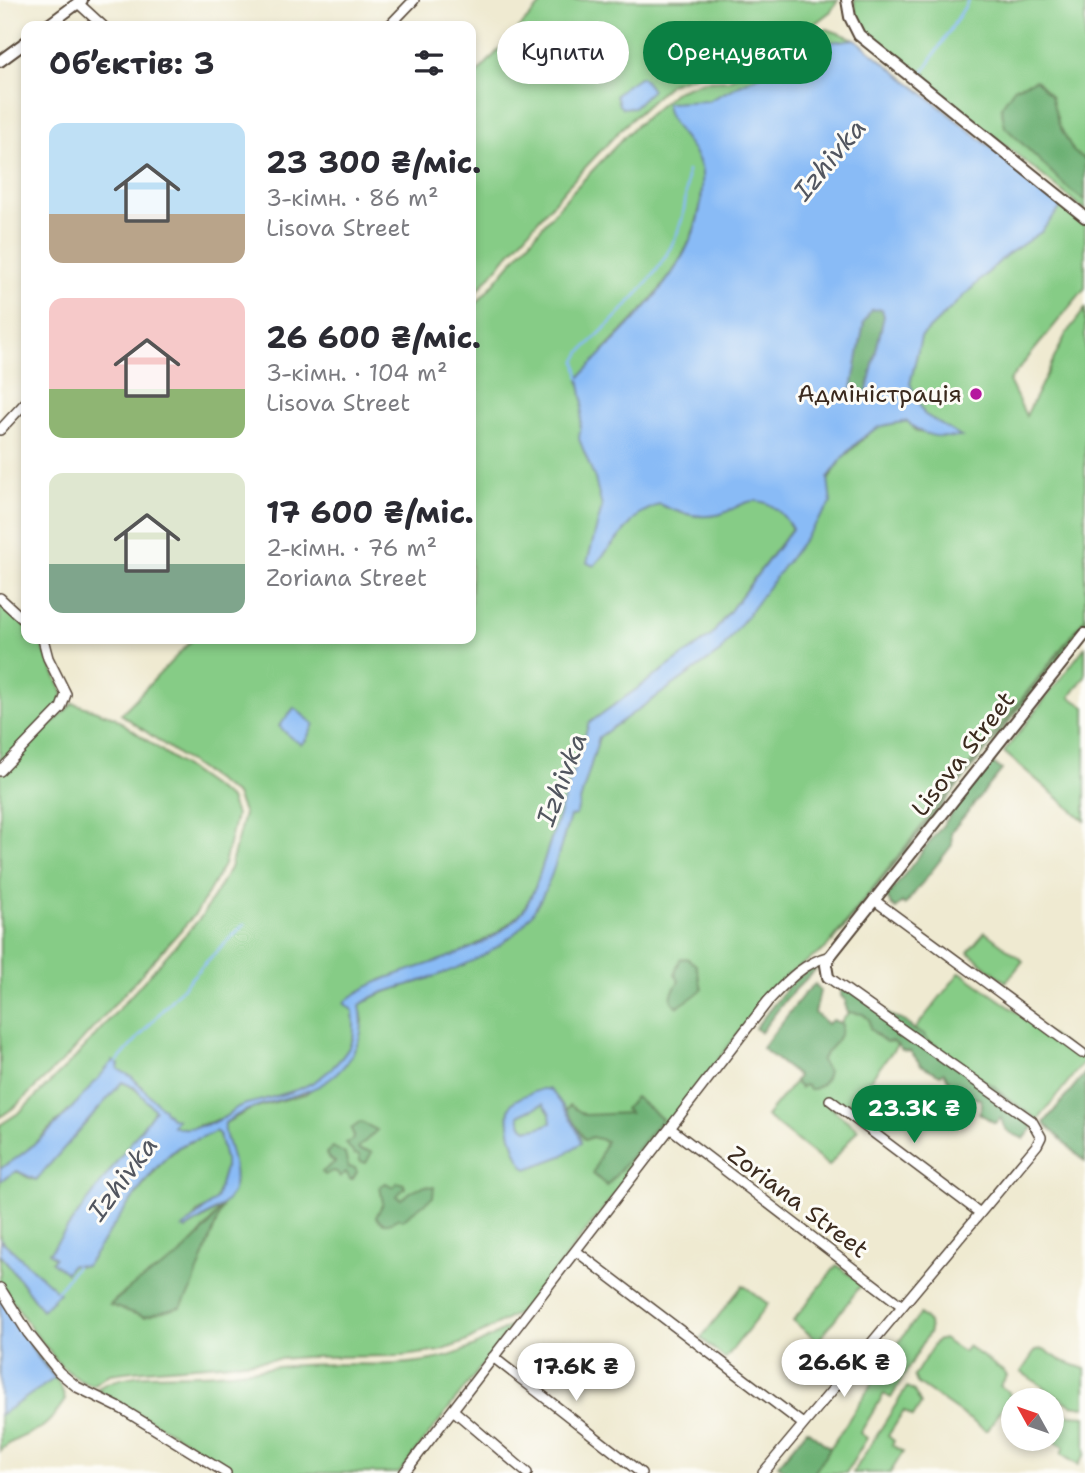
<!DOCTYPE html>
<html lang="uk">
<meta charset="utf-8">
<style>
:root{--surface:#fff;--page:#f7f7f7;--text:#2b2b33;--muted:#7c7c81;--accent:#0b8043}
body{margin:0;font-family:"Shantell Sans",sans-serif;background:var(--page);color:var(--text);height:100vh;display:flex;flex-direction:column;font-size:26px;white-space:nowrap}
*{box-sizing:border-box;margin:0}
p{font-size:23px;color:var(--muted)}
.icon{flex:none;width:38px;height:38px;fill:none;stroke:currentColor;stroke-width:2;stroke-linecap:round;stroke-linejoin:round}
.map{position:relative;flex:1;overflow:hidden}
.details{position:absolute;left:21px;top:21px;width:455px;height:623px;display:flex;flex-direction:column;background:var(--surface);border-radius:14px;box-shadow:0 4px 10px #0003}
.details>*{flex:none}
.banner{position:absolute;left:497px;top:21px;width:483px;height:63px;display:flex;gap:14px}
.needle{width:46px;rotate:310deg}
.tools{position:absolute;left:1001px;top:1388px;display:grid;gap:14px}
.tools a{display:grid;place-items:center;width:63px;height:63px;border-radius:50%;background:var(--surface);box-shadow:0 4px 10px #0003;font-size:35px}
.price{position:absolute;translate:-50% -60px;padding:0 16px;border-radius:24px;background:#fff;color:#222;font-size:23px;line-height:46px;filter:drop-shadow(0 2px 4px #0008)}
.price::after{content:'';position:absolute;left:50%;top:42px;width:21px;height:16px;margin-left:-10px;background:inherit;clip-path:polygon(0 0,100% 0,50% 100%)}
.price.on{background:var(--accent);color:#fff}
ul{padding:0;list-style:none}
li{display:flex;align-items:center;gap:21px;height:175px;padding:0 28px}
li span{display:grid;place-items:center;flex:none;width:196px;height:140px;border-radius:14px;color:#555}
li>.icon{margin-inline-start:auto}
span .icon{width:84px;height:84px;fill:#fffc;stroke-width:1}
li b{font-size:30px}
h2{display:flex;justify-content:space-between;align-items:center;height:84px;padding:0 28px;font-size:30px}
.tag{padding:0 24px;border-radius:32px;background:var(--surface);box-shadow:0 4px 10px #0003;font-size:24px;line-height:63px}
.tag.on{background:var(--accent);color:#fff}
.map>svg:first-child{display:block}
</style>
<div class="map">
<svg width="1085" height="1473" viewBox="0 0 1085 1473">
<rect width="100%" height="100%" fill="#fdfcf7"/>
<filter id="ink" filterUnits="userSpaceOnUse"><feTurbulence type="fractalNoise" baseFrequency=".0143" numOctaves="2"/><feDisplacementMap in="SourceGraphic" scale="14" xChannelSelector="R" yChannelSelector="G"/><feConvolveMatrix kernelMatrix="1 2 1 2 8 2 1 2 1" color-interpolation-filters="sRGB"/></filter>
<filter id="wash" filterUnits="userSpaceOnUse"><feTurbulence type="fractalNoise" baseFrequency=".00686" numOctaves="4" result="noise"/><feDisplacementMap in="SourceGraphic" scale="28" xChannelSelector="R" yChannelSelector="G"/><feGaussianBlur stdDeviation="1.57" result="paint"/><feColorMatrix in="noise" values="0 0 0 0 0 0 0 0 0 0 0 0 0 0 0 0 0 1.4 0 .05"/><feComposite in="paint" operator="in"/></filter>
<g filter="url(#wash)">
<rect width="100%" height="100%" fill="#efead1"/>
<path fill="#86cc86" stroke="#607b52" stroke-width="2" fill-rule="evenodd" d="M545,0H838L831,11L800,35L727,72L702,73L670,84L623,127L566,188L471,298V80Z
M854,0H1085V210L864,31L856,16Z
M827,29L855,39L1085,223V288L1009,381L1026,416L1066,334L1085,309V618L825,949L787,975L765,999L526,1309L465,1342L440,1351L403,1356L304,1357L133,1371L110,1374L92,1385L81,1381L61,1366L32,1330L0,1282V1254L42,1310L58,1294L0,1239V1181L17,1171L27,1177L36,1180L117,1086L121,1082C136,1086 145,1099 155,1110L49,1253L55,1258L52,1261L78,1266L164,1160L179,1147L215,1131L219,1134L225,1159V1168L216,1199L212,1205L197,1213L186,1229L222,1207L234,1168L224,1129L225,1123L253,1108L305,1094L347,1063L363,1022L360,1005C381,990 406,987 430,978C529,943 540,910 570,816L576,814L599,737L720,652L841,460L867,435L880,426L908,421L917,432L959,437L924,414L910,384L921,337L1005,256L1041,232L824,43L708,101C704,133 705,166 701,199C694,261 645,308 603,351L797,490L792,528L711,636L589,723L535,888L523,911L496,934L459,954L381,980L353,1011L355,1033L347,1052L322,1079L298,1090L239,1107L225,1117L211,1122L187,1129L173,1126L176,1119H171C158,1106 145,1092 132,1077L80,1100L22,1155L0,1169V1125L20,1112L75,1058L202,916L230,868L244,814L236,795L121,714L193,639H471V310L571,193L629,132L676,91L704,81L729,80ZM219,1210L145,1317L110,1305C129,1285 157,1274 178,1257C194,1243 207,1227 219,1210Z
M0,603L26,627V639H39L63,693L59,705L0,766Z
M1085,621V627L832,943Z
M1085,647V676L1070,697L1085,707V821L1004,752Z
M73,703L114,717L230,799L236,815L224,865L197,912L70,1054L16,1106L0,1117V776Z
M985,932L1023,961L1006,982L968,952Z
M960,972L1085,1060L1038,1120L914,1030Z
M853,1007L869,1019L875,1034L886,1042L893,1041L898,1044L847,1109L831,1108L858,1129L829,1166L766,1116L795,1081L797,1085L807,1086C813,1075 819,1060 827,1050C835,1040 842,1036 842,1021Z
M837,1265L862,1284L818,1341L793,1321Z
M743,1285L768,1304L725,1359L701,1338Z
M920,1314L929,1323L930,1331L891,1398L884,1394L860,1433L867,1438L846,1473H814L903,1336Z
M514,1324L399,1473H238L181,1438L96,1389C127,1370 164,1376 200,1374C234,1373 268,1367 302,1365C348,1362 396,1369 441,1358C468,1352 491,1337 514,1324Z
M23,1334C35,1354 62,1379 65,1400C58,1410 50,1423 39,1429C23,1437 13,1439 0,1451V1415L54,1378L40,1372Z
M943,1339L963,1352L968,1346L1004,1372L1007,1376L1000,1386L1009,1392L1010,1396L988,1430H985L917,1383L914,1376L936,1341Z
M1044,1349L1060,1360L1085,1369V1407L1071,1405L1021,1372L1036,1350Z
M907,1387L914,1391L921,1404L913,1417L904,1411L888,1436L894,1441L892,1445L903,1452L890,1473H853Z
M1052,1404L1070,1415L1085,1416V1454L1078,1465L1061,1454L1064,1447L1051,1439Z"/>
<path fill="#6cb073" stroke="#546d48" stroke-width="2" d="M1036,80L1051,96L1059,125L1074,152L1085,159V201L1070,190L1005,127L1001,107L1015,87Z
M882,308L884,316L865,400L855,399L852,388L864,322L871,309Z
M992,762L1002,770L951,832L952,845L905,905L902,902L896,909L891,905L887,897Z
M687,958L696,965L702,989C698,994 682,1004 677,1007C666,998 674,990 679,981L675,974L680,959Z
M814,966L815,970L787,998L761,1032L755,1028L791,983Z
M815,984L820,991L815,1013L827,1024L833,1020L842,1024C843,1041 827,1047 821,1061L828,1071C826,1081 820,1088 809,1090L807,1086L803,1085L800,1088L795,1081L798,1076L762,1048L804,994Z
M845,984L853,987L858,994C872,995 879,1008 890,1015C895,1017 901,1019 906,1022C913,1028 915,1032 924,1034L929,1043L937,1045L938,1051L959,1061L960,1066L973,1076L994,1086L1011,1104L1023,1109L1033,1128L1024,1139C1011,1132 1005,1134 1001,1118L995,1123L979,1113L982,1106L980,1099L956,1095L944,1072L940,1075L921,1065L911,1052L902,1050L893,1041L886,1042L870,1029L869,1019L863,1014L848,1012L845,1004L846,1001L841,996V990Z
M1085,1073V1162L1044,1123Z
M635,1097L662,1119L607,1186L593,1174L606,1141L592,1137L585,1140L566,1110L570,1105L585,1115L630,1113L625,1109Z
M361,1122L377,1130L358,1148L360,1150L372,1152L366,1163L360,1161L359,1155L354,1154L346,1143L352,1140L354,1136L351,1129Z
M333,1147L345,1154L348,1167L355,1168L357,1172L353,1179H350L346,1172L340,1177L337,1172L332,1171L325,1175L322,1172L335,1162L328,1157L326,1153Z
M397,1182L404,1184L405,1188L396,1196L401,1199C412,1191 419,1184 434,1187L433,1197L402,1220L399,1218C389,1224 384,1226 376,1217L383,1203L380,1186L386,1183L393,1187Z
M222,1207L192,1288L181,1307L144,1317L110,1305L135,1284L178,1257L206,1229Z
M807,1430L830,1448L814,1473H788L778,1465Z"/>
<path fill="#89bbf6" stroke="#62728a" stroke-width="2" fill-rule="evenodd" d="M855,39L1063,205L1041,232L1005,256L921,337L910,384L924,414L961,437C941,438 921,437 907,421C899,423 888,424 880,427C858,436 841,460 828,478L831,503L720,652L599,737L576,815L570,816C560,848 552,884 533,912C510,947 468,965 430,978C406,987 381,989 360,1005C364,1026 362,1038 351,1056C321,1106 265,1091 225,1123C223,1133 228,1141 230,1150C245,1203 223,1203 186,1229L183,1228L216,1199L225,1168V1159L219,1134L215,1131C204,1138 191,1140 180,1146C150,1165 108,1236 86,1266L71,1265L66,1273L52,1262L55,1258L49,1253L155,1110L134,1087L122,1082L36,1180L17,1171L0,1181V1169C45,1142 80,1100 113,1061L119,1065L118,1069L132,1077L160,1106L164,1108V1110L171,1118L177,1119L173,1126C187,1132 212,1124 225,1117C230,1114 233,1110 238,1107C244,1104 252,1103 259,1101C290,1092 312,1089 336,1064C354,1045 356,1037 353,1011L344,1003C361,987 386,978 407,971C447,958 494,945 522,912C528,905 531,895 535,888L589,723L711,636L792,529C784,515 772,500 753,501C741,502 729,513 717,515C696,519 677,513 659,504L639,514L594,566L587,563L602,507L595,479L579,439L583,401L579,378C627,324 700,268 702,189C702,182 703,174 701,168C695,143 668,128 666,103L708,101L824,43ZM882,309L884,316L865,400L856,399L852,388L864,322L871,310Z
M639,77H642L652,90L634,107L622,108L619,105L616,95L623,88Z
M294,708L314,724L306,740L301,744L291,738L279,726Z
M542,1089C547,1089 548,1088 552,1092C560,1100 581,1133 581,1143L562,1156L527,1169C516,1162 502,1115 512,1103C519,1096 532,1093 542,1089ZM543,1104L550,1114L551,1123C535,1129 522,1136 519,1115Z
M0,1239L59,1293L42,1310L0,1253Z
M0,1294L35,1354L55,1378L0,1415Z"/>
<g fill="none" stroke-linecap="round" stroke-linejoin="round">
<path stroke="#89bbf6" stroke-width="2.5" d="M921,76L969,0
M579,378L576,361L581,352C618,314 667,273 682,219C686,203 687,188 687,171
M114,1065C157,1017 197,968 245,924
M55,1294L76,1266"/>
</g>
</g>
<g filter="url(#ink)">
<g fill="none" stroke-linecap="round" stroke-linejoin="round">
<defs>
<path id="minor" d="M78,3L103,26
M389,26L414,0
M0,430L26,402
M0,598L26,622
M0,771L61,708L66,694L48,658L43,639
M874,900L1082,1053
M830,1100L980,1213
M670,1128L902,1306
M576,1251L803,1424
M0,1288L28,1333L59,1372L77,1387L122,1409L226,1473
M493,1357L641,1473
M453,1410L527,1473
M404,1473L768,1001C787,981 803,963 830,956
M763,1473L1037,1145L1041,1137L1032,1121L828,977"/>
<path id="tertiary" d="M847,0L850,17L859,35L1085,217
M47,26L82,0
M0,61L26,42
M828,977L826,965L830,956L1085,634"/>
</defs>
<use href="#minor" stroke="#564739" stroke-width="12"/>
<use href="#tertiary" stroke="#564739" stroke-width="14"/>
<use href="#minor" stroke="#fff" stroke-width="9"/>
<use href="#tertiary" stroke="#fff" stroke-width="10"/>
</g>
</g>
<circle fill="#b5179e" stroke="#fdfcf7" stroke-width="2.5" cx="976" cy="394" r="7"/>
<g text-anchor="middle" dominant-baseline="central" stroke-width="6" stroke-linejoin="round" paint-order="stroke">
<g font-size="24" fill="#3b2a1e" stroke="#fdfcf7" text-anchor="end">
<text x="962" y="394">Адміністрація</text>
</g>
<g font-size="24" fill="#3b2a1e" stroke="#fdfcf7">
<text transform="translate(963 754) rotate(-52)">Lisova Street</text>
<text transform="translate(798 1202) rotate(37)">Zoriana Street</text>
</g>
<g font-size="26" font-style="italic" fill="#52565f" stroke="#fdfcf7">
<text transform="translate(829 159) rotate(-50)">Izhivka</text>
<text transform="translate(561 779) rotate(-69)">Izhivka</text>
<text transform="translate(122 1178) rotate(-53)">Izhivka</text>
</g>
</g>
</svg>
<div class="tools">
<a><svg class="needle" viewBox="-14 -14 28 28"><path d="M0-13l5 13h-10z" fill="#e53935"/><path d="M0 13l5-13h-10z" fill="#7c7c81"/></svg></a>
</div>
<b class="price on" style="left:914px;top:1145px">23.3K ₴</b>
<b class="price" style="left:844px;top:1399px">26.6K ₴</b>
<b class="price" style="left:576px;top:1403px">17.6K ₴</b>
<div class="banner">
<a class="tag">Купити</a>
<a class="tag on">Орендувати</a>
</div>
<section class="details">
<h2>Об’єктів: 3<svg class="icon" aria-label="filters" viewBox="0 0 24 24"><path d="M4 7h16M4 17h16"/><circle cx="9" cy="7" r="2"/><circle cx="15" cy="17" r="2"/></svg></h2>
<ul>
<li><span style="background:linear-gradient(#bfe0f5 65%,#b9a48a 0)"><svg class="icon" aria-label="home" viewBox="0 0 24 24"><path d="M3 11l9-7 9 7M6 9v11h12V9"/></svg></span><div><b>23 300 ₴/міс.</b><p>3-кімн. · 86 m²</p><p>Lisova Street</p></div></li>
<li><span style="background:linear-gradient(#f6c9c9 65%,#8fb573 0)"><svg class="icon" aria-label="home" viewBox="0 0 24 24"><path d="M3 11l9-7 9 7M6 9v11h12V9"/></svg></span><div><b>26 600 ₴/міс.</b><p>3-кімн. · 104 m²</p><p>Lisova Street</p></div></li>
<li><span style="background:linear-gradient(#dfe7d0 65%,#7fa58c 0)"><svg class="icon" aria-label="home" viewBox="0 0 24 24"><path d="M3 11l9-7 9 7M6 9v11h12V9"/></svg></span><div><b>17 600 ₴/міс.</b><p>2-кімн. · 76 m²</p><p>Zoriana Street</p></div></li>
</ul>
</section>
</div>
